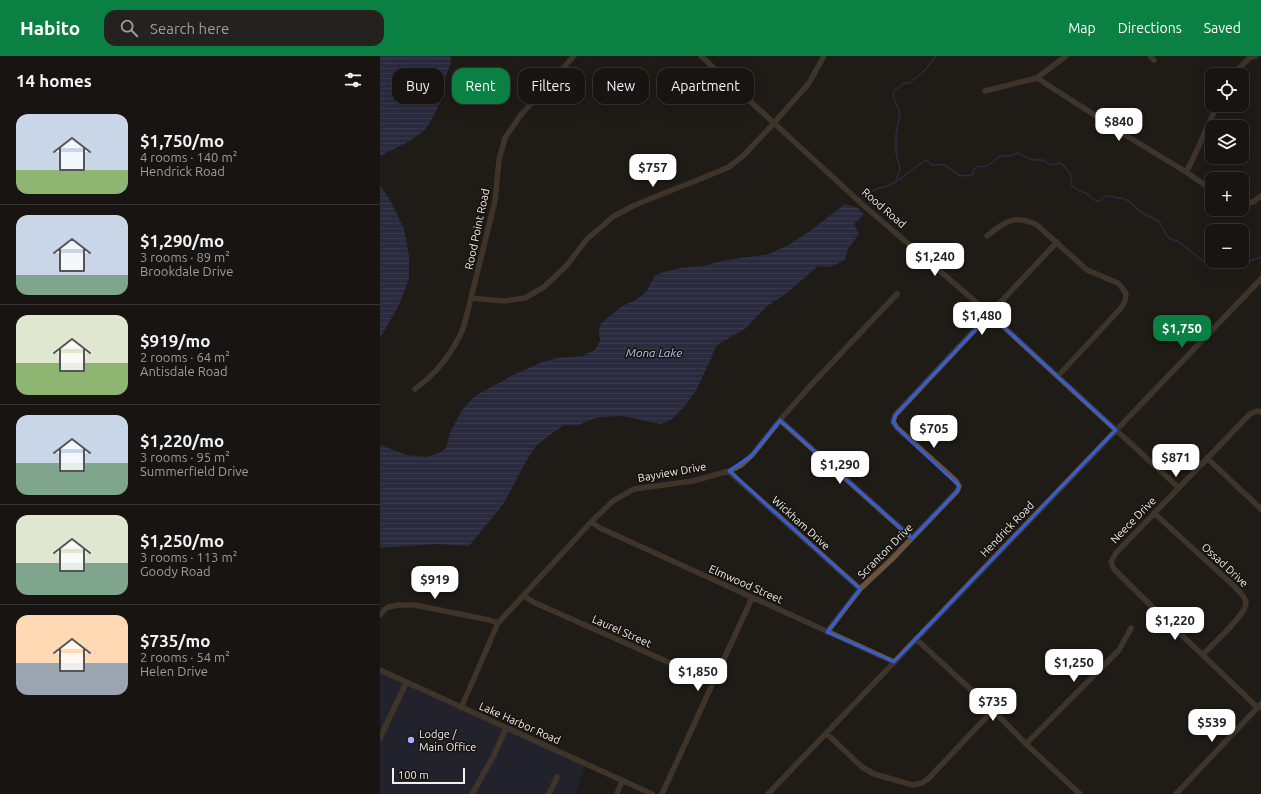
<!DOCTYPE html>
<meta charset="utf-8">
<style>
:root{--surface:#171411;--page:#24211f;--text:#f1f3f6;--muted:#9e9e9f;--line:#363331;--accent:#0b8043}
body{margin:0;font-family:Ubuntu,sans-serif;background:var(--page);color:var(--text);height:100vh;display:flex;flex-direction:column;font-size:15px;white-space:nowrap}
*{box-sizing:border-box;margin:0}
p{font-size:13px;color:var(--muted)}
.icon{flex:none;width:22px;height:22px;fill:none;stroke:currentColor;stroke-width:2;stroke-linecap:round;stroke-linejoin:round}
.map{position:relative;flex:1;overflow:hidden}
.side{display:flex;flex-direction:column;background:var(--surface);width:380px}
.side>*{flex:none}
.hud{position:absolute;left:12px;top:12px;width:380px;height:36px;display:flex;gap:8px}
.tools{position:absolute;left:825px;top:12px;display:grid;gap:8px}
.tools a{display:grid;place-items:center;width:44px;height:44px;border-radius:8px;background:var(--surface);box-shadow:0 4px 16px #0002,0 0 0 1px var(--line);font-size:20px}
.scale{position:absolute;left:12px;bottom:10px;width:73px;box-sizing:border-box;padding-left:4px;border:2px solid #f1eeeb;border-top:0;font-size:11px;line-height:14px;white-space:nowrap;color:#f1eeeb;-webkit-text-stroke:3px #16120e;paint-order:stroke}
.price{position:absolute;translate:-50% -34px;padding:0 9px;border-radius:8px;background:#fff;color:#222;font-size:13px;line-height:26px;filter:drop-shadow(0 1px 2px #0008)}
.price::after{content:'';position:absolute;left:50%;top:24px;width:12px;height:9px;margin-left:-6px;background:inherit;clip-path:polygon(0 0,100% 0,50% 100%)}
.price.selected{background:var(--accent);color:#fff}
ul{padding:0;list-style:none}
li{display:flex;align-items:center;gap:12px;height:100px;padding:0 16px}
li+li{border-top:1px solid var(--line)}
li span{display:grid;place-items:center;flex:none;width:112px;height:80px;border-radius:12px;color:#555}
li>.icon{margin-inline-start:auto}
span .icon{width:48px;height:48px;fill:#fffc;stroke-width:1}
li b{font-size:17px}
h2{display:flex;justify-content:space-between;align-items:center;height:48px;padding:0 16px;font-size:17px}
.tag{padding:0 14px;border-radius:12px;background:var(--surface);box-shadow:0 4px 16px #0002,0 0 0 1px var(--line);font-size:14px;line-height:36px}
.tag.selected{background:var(--accent);color:#fff}
header{display:flex;align-items:center;gap:24px;box-sizing:border-box;height:56px;padding:0 20px;background:var(--accent);color:#fff}
header strong{font-size:19px}
nav{display:flex;gap:22px;margin-inline-start:auto;font-size:14px}
.search{width:280px;height:36px;background:var(--page);display:flex;align-items:center;gap:10px;box-sizing:border-box;padding:0 14px;border-radius:12px;color:var(--muted);font-size:15px}
main{display:flex;flex:1;min-height:0}
.map>svg:first-child{display:block}
</style>
<header>
<strong>Habito</strong>
<div class="search"><svg class="icon" aria-label="search" viewBox="0 0 24 24"><circle cx="10" cy="10" r="6"/><path d="M15 15l6 6"/></svg>Search here</div>
<nav><a>Map</a><a>Directions</a><a>Saved</a></nav>
</header>
<main>
<section class="side">
<h2>14 homes<svg class="icon" aria-label="filters" viewBox="0 0 24 24"><path d="M4 7h16M4 17h16"/><circle cx="9" cy="7" r="2"/><circle cx="15" cy="17" r="2"/></svg></h2>
<ul>
<li><span style="background:linear-gradient(#c9d6e8 70%,#8fb573 0)"><svg class="icon" aria-label="home" viewBox="0 0 24 24"><path d="M3 11l9-7 9 7M6 9v11h12V9"/></svg></span><div><b>$1,750/mo</b><p>4 rooms · 140 m²</p><p>Hendrick Road</p></div></li>
<li><span style="background:linear-gradient(#c9d6e8 75%,#7fa58c 0)"><svg class="icon" aria-label="home" viewBox="0 0 24 24"><path d="M3 11l9-7 9 7M6 9v11h12V9"/></svg></span><div><b>$1,290/mo</b><p>3 rooms · 89 m²</p><p>Brookdale Drive</p></div></li>
<li><span style="background:linear-gradient(#dfe7d0 60%,#8fb573 0)"><svg class="icon" aria-label="home" viewBox="0 0 24 24"><path d="M3 11l9-7 9 7M6 9v11h12V9"/></svg></span><div><b>$919/mo</b><p>2 rooms · 64 m²</p><p>Antisdale Road</p></div></li>
<li><span style="background:linear-gradient(#c9d6e8 60%,#7fa58c 0)"><svg class="icon" aria-label="home" viewBox="0 0 24 24"><path d="M3 11l9-7 9 7M6 9v11h12V9"/></svg></span><div><b>$1,220/mo</b><p>3 rooms · 95 m²</p><p>Summerfield Drive</p></div></li>
<li><span style="background:linear-gradient(#dfe7d0 60%,#7fa58c 0)"><svg class="icon" aria-label="home" viewBox="0 0 24 24"><path d="M3 11l9-7 9 7M6 9v11h12V9"/></svg></span><div><b>$1,250/mo</b><p>3 rooms · 113 m²</p><p>Goody Road</p></div></li>
<li><span style="background:linear-gradient(#ffd9b3 60%,#9aa5b1 0)"><svg class="icon" aria-label="home" viewBox="0 0 24 24"><path d="M3 11l9-7 9 7M6 9v11h12V9"/></svg></span><div><b>$735/mo</b><p>2 rooms · 54 m²</p><p>Helen Drive</p></div></li>
</ul>
</section>
<div class="map">
<svg width="881" height="738" viewBox="0 0 881 738">
<defs>
<pattern id="water-rules" width="6" height="5" patternUnits="userSpaceOnUse"><rect width="6" height="5" fill="#383f70"/><path d="M0 2.5h6" fill="none" stroke="#555b85"/></pattern>
</defs>
<rect width="100%" height="100%" fill="#1f1b17"/>
<path fill="#262b47" d="M0,614L205,708L195,738H0Z"/>
<path fill="url(#water-rules)" d="M0,0H71L70,10L62,30L59,49L52,63L44,75L28,86L0,100Z
M0,129L11,146L24,173L29,200V222L19,249L0,282Z
M465,148L478,152L484,158L474,168L479,178L469,191L465,204L450,211L438,210L408,236L386,251L366,272L337,289L316,335L304,351L291,364L280,368L243,360L220,361L210,364L198,369H184L171,378L156,390L145,407L124,447L89,490L57,488L0,492V389L27,399L46,401L61,396L66,392L70,377L82,354L95,340L133,319L160,307L177,302L202,300L215,294L220,285L219,275L221,267L241,251L257,243L266,236L275,220L283,216L301,212L328,209L341,205L389,198L410,188L430,175Z"/>
<g fill="none" stroke-linecap="round" stroke-linejoin="round">
<path stroke="#383f70" stroke-width="1.5" d="M516,124L520,113L516,97V78L520,57L513,40L514,35L524,27H530L533,24L545,14L556,0
M490,146L491,136L496,133L505,131L516,126L544,105H548L552,109C569,107 567,112 580,120L589,119L592,120L593,118V114L597,111L607,110L619,101L624,100H630L637,97L653,104H663L670,109L681,107L690,117L692,130C696,134 702,135 707,138C712,142 713,145 719,145C725,140 730,138 737,142C748,140 755,153 764,158C769,161 774,162 779,165L786,178L789,182L799,186L828,209H857L881,201"/>
<path stroke="#665341" stroke-width="5.5" d="M321,0L482,148L610,258L798,431
M770,0L774,4
M853,19L870,1L876,0
M657,22L747,80L806,116L832,134
M605,35L657,22L686,0
M806,116L812,105L837,49
M862,148L873,146L881,140
M607,180C625,165 635,158 657,169L707,214L738,227L743,233L746,238L745,245L741,252L678,320
M91,242L124,245L145,242L164,231L187,209L207,183L234,160L255,149L297,132L313,126L349,111L364,99L394,67L429,27L444,0
M35,333C57,317 74,295 84,270L115,145L119,104L125,82L140,60L194,0
M400,364L532,482
M827,402L881,453
M349,415L357,423L480,533
M774,457L855,531C859,536 865,540 866,546C868,557 832,589 823,598
M211,466L220,472L514,606
M144,540L153,546L333,626
M0,559L4,554L8,551L18,549H35L109,564L118,567
M447,576L480,533L512,503L577,435L579,430L575,424L517,372L513,366L515,359L677,186
M536,583L613,654L646,688L700,738
M0,614L272,738
M81,652L118,567L211,466L233,445L254,433L313,425L349,415L361,409L372,399L400,364L430,330L517,238
M878,652C830,605 781,561 734,513L731,506L736,497L870,358L877,355L881,356
M446,677L482,711L494,718L533,729L542,727L549,722L613,654
M0,682L26,627
M646,688L739,594L751,572
M92,738L114,699L126,672
M169,738L177,721
M237,738L242,725
M282,738L372,542
M388,738L881,223
M796,738L881,648"/>
</g>
<path d="M0 0H881V738H0ZM610,258L736,374L514,606L447,576L480,533L349,415L372,399L400,364L532,482L577,435L579,430L517,372L513,366L515,359Z" fill="#1f1b17" fill-opacity=".55" fill-rule="evenodd"/>
<path fill="none" stroke="#325eda" stroke-width="3" stroke-linejoin="round" d="M610,258L736,374L514,606L447,576L480,533L349,415L372,399L400,364L532,482L577,435L579,430L517,372L513,366L515,359Z"/>
<circle fill="#a4b2fc" stroke="#16120e" stroke-width="1.5" cx="31" cy="684" r="4"/>
<g text-anchor="middle" dominant-baseline="central" stroke-width="3" stroke-linejoin="round" paint-order="stroke">
<g font-size="11" fill="#f1eeeb" stroke="#16120e">
<text transform="translate(504 152) rotate(41)">Rood Road</text>
<text transform="translate(97 173) rotate(-78)">Rood Point Road</text>
<text transform="translate(292 416) rotate(-10)">Bayview Drive</text>
<text transform="translate(753 464) rotate(-46)">Neece Drive</text>
<text transform="translate(421 467) rotate(42)">Wickham Drive</text>
<text transform="translate(627 473) rotate(-46)">Hendrick Road</text>
<text transform="translate(505 495) rotate(-45)">Scranton Drive</text>
<text transform="translate(845 509) rotate(43)">Ossad Drive</text>
<text transform="translate(366 528) rotate(24)">Elmwood Street</text>
<text transform="translate(242 575) rotate(24)">Laurel Street</text>
<text transform="translate(140 667) rotate(24)">Lake Harbor Road</text>
</g>
<g font-size="11" fill="#f1eeeb" stroke="#16120e" text-anchor="start">
<text x="39" y="678">Lodge /<tspan x="39" dy="13">Main Office</tspan></text>
</g>
<g font-size="12" font-style="italic" fill="#b8c1f1" stroke="#16120e">
<text x="274" y="296">Mona Lake</text>
</g>
</g>
</svg>
<div class="tools">
<a><svg class="icon" aria-label="locate" viewBox="0 0 24 24"><circle cx="12" cy="12" r="6"/><path d="M12 2v4M12 18v4M2 12h4M18 12h4"/></svg></a>
<a><svg class="icon" aria-label="layers" viewBox="0 0 24 24"><path d="M12 4l9 5-9 5-9-5zM3 14l9 5 9-5"/></svg></a>
<a>+</a>
<a>−</a>
</div>
<div class="scale">100 m</div>
<b class="price" style="left:739px;top:86px">$840</b>
<b class="price" style="left:273px;top:132px">$757</b>
<b class="price" style="left:555px;top:221px">$1,240</b>
<b class="price" style="left:602px;top:280px">$1,480</b>
<b class="price selected" style="left:802px;top:293px">$1,750</b>
<b class="price" style="left:554px;top:393px">$705</b>
<b class="price" style="left:796px;top:422px">$871</b>
<b class="price" style="left:460px;top:429px">$1,290</b>
<b class="price" style="left:55px;top:544px">$919</b>
<b class="price" style="left:795px;top:585px">$1,220</b>
<b class="price" style="left:694px;top:627px">$1,250</b>
<b class="price" style="left:318px;top:636px">$1,850</b>
<b class="price" style="left:613px;top:666px">$735</b>
<b class="price" style="left:832px;top:687px">$539</b>
<div class="hud">
<a class="tag">Buy</a>
<a class="tag selected">Rent</a>
<a class="tag">Filters</a>
<a class="tag">New</a>
<a class="tag">Apartment</a>
</div>
</div>
</main>
